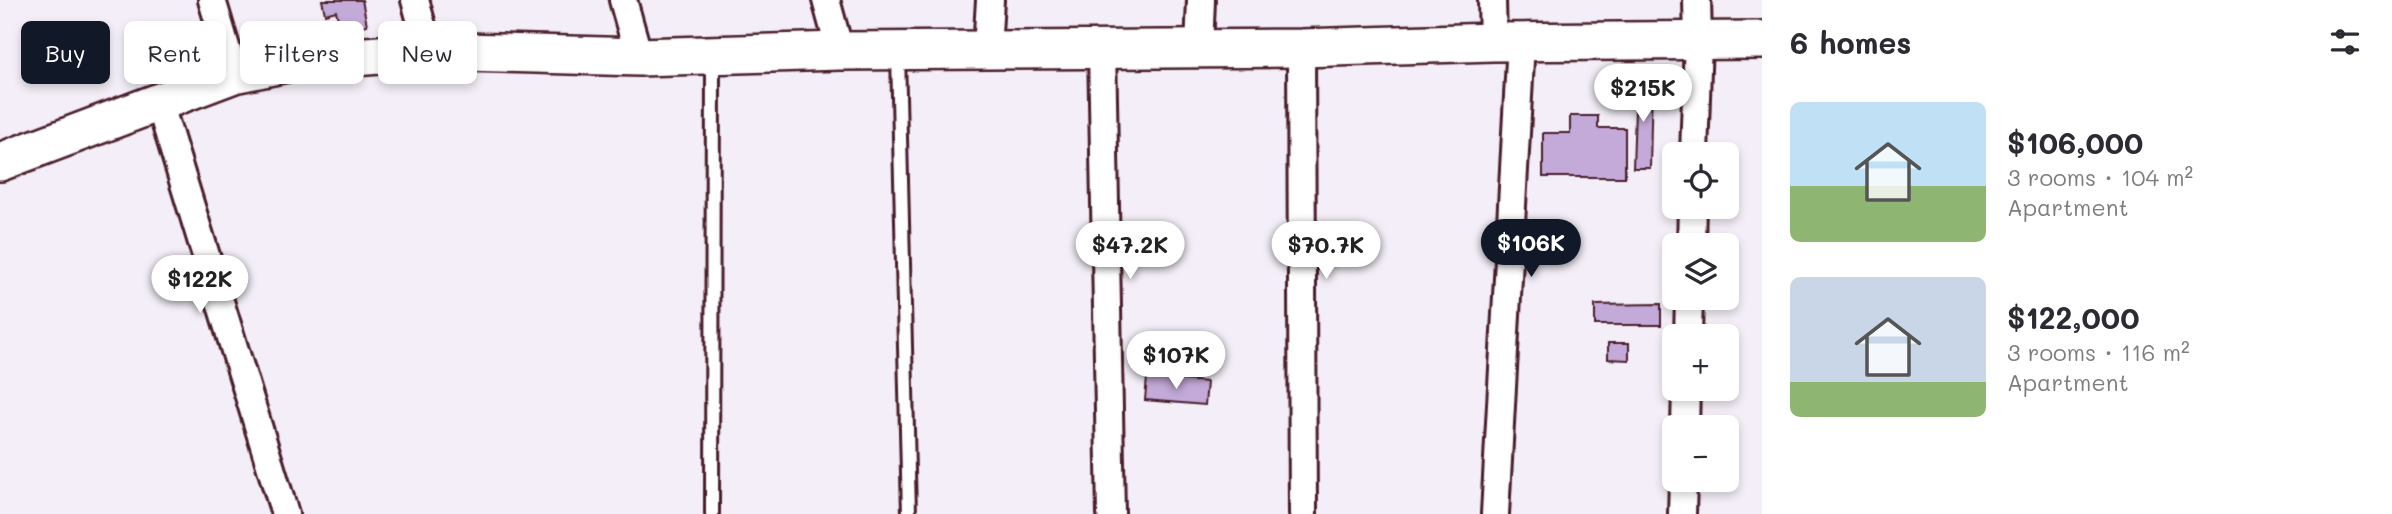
<!DOCTYPE html>
<meta charset="utf-8">
<style>
:root{--surface:#fff;--page:#f7f7f7;--text:#2b2b33;--muted:#7c7c81;--accent:#111827}
body{margin:0;font-family:Mali,sans-serif;background:var(--page);color:var(--text);height:100vh;display:flex;flex-direction:column;font-size:26px;white-space:nowrap}
*{box-sizing:border-box;margin:0}
p{font-size:23px;color:var(--muted)}
.icon{flex:none;width:38px;height:38px;fill:none;stroke:currentColor;stroke-width:2;stroke-linecap:round;stroke-linejoin:round}
.map{position:relative;flex:1;overflow:hidden}
.panel{display:flex;flex-direction:column;background:var(--surface);width:630px}
.panel>*{flex:none}
.hud{position:absolute;left:21px;top:21px;width:665px;height:63px;display:flex;gap:14px}
.controls{position:absolute;left:1662px;top:142px;display:grid;gap:14px}
.controls a{display:grid;place-items:center;width:77px;height:77px;border-radius:10px;background:var(--surface);box-shadow:0 4px 10px #0003;font-size:35px}
.price{position:absolute;translate:-50% -60px;padding:0 16px;border-radius:24px;background:#fff;color:#222;font-size:23px;line-height:46px;filter:drop-shadow(0 2px 4px #0008)}
.price::after{content:'';position:absolute;left:50%;top:42px;width:21px;height:16px;margin-left:-10px;background:inherit;clip-path:polygon(0 0,100% 0,50% 100%)}
.price.active{background:var(--accent);color:#fff}
ul{padding:0;list-style:none}
li{display:flex;align-items:center;gap:21px;height:175px;padding:0 28px}
li span{display:grid;place-items:center;flex:none;width:196px;height:140px;border-radius:10px;color:#555}
li>.icon{margin-inline-start:auto}
span .icon{width:84px;height:84px;fill:#fffc;stroke-width:1}
li b{font-size:30px}
h2{display:flex;justify-content:space-between;align-items:center;height:84px;padding:0 28px;font-size:30px}
.pill{padding:0 24px;border-radius:10px;background:var(--surface);box-shadow:0 4px 10px #0003;font-size:24px;line-height:63px}
.pill.active{background:var(--accent);color:#fff}
main{display:flex;flex:1;min-height:0}
.map>svg:first-child{display:block}
</style>
<main>
<div class="map">
<svg width="1762" height="514" viewBox="0 0 1762 514">
<rect width="100%" height="100%" fill="#f3eef7"/>
<filter id="ink" filterUnits="userSpaceOnUse"><feTurbulence type="fractalNoise" baseFrequency=".0143" numOctaves="2"/><feDisplacementMap in="SourceGraphic" scale="14" xChannelSelector="R" yChannelSelector="G"/><feConvolveMatrix kernelMatrix="1 2 1 2 8 2 1 2 1" color-interpolation-filters="sRGB"/></filter>
<g filter="url(#ink)">
<path fill="#c3aad8" stroke="#4a1f2b" stroke-width="2" d="M322,0H362L367,25L341,31L336,11L325,14Z
M1636,79H1652L1650,168H1633Z
M1570,116H1598V128H1625V177H1543V133H1570Z
M1661,304V325H1595V305Z
M1608,343H1629V360L1608,359Z
M1147,377L1207,382L1205,405L1145,400Z"/>
<g fill="none" stroke-linecap="round" stroke-linejoin="round">
<defs>
<path id="lane" d="M898,54L909,514
M712,514L713,59"/>
<path id="street" d="M212,0L234,74
M415,0L429,51
M623,0L639,57
M826,0L840,51
M1492,0L1493,42
M1199,48L1201,0
M1301,48L1303,514
M1102,49L1111,514
M987,50L990,0
M159,102L285,514
M1694,154L1698,41L1697,0
M1691,245L1692,206
M1688,336L1689,298
M1685,427L1686,388
M1495,514L1521,42
M1682,514L1683,480"/>
<path id="secondary" d="M0,162L234,74L292,62L429,51L639,57L840,51L1301,48L1493,42L1762,40"/>
</defs>
<use href="#lane" stroke="#4a1f2b" stroke-width="18"/>
<use href="#street" stroke="#4a1f2b" stroke-width="32"/>
<use href="#secondary" stroke="#4a1f2b" stroke-width="42"/>
<use href="#lane" stroke="#fff" stroke-width="12"/>
<use href="#street" stroke="#fff" stroke-width="26"/>
<use href="#secondary" stroke="#fff" stroke-width="37"/>
</g>
</g>
</svg>
<div class="controls">
<a><svg class="icon" aria-label="locate" viewBox="0 0 24 24"><circle cx="12" cy="12" r="6"/><path d="M12 2v4M12 18v4M2 12h4M18 12h4"/></svg></a>
<a><svg class="icon" aria-label="layers" viewBox="0 0 24 24"><path d="M12 4l9 5-9 5-9-5zM3 14l9 5 9-5"/></svg></a>
<a>+</a>
<a>−</a>
</div>
<b class="price" style="left:1643px;top:124px">$215K</b>
<b class="price active" style="left:1531px;top:279px">$106K</b>
<b class="price" style="left:1130px;top:281px">$47.2K</b>
<b class="price" style="left:1326px;top:281px">$70.7K</b>
<b class="price" style="left:200px;top:315px">$122K</b>
<b class="price" style="left:1176px;top:391px">$107K</b>
<div class="hud">
<a class="pill active">Buy</a>
<a class="pill">Rent</a>
<a class="pill">Filters</a>
<a class="pill">New</a>
</div>
</div>
<section class="panel">
<h2>6 homes<svg class="icon" aria-label="filters" viewBox="0 0 24 24"><path d="M4 7h16M4 17h16"/><circle cx="9" cy="7" r="2"/><circle cx="15" cy="17" r="2"/></svg></h2>
<ul>
<li><span style="background:linear-gradient(#bfe0f5 60%,#8fb573 0)"><svg class="icon" aria-label="home" viewBox="0 0 24 24"><path d="M3 11l9-7 9 7M6 9v11h12V9"/></svg></span><div><b>$106,000</b><p>3 rooms · 104 m²</p><p>Apartment</p></div></li>
<li><span style="background:linear-gradient(#c9d6e8 75%,#8fb573 0)"><svg class="icon" aria-label="home" viewBox="0 0 24 24"><path d="M3 11l9-7 9 7M6 9v11h12V9"/></svg></span><div><b>$122,000</b><p>3 rooms · 116 m²</p><p>Apartment</p></div></li>
</ul>
</section>
</main>
